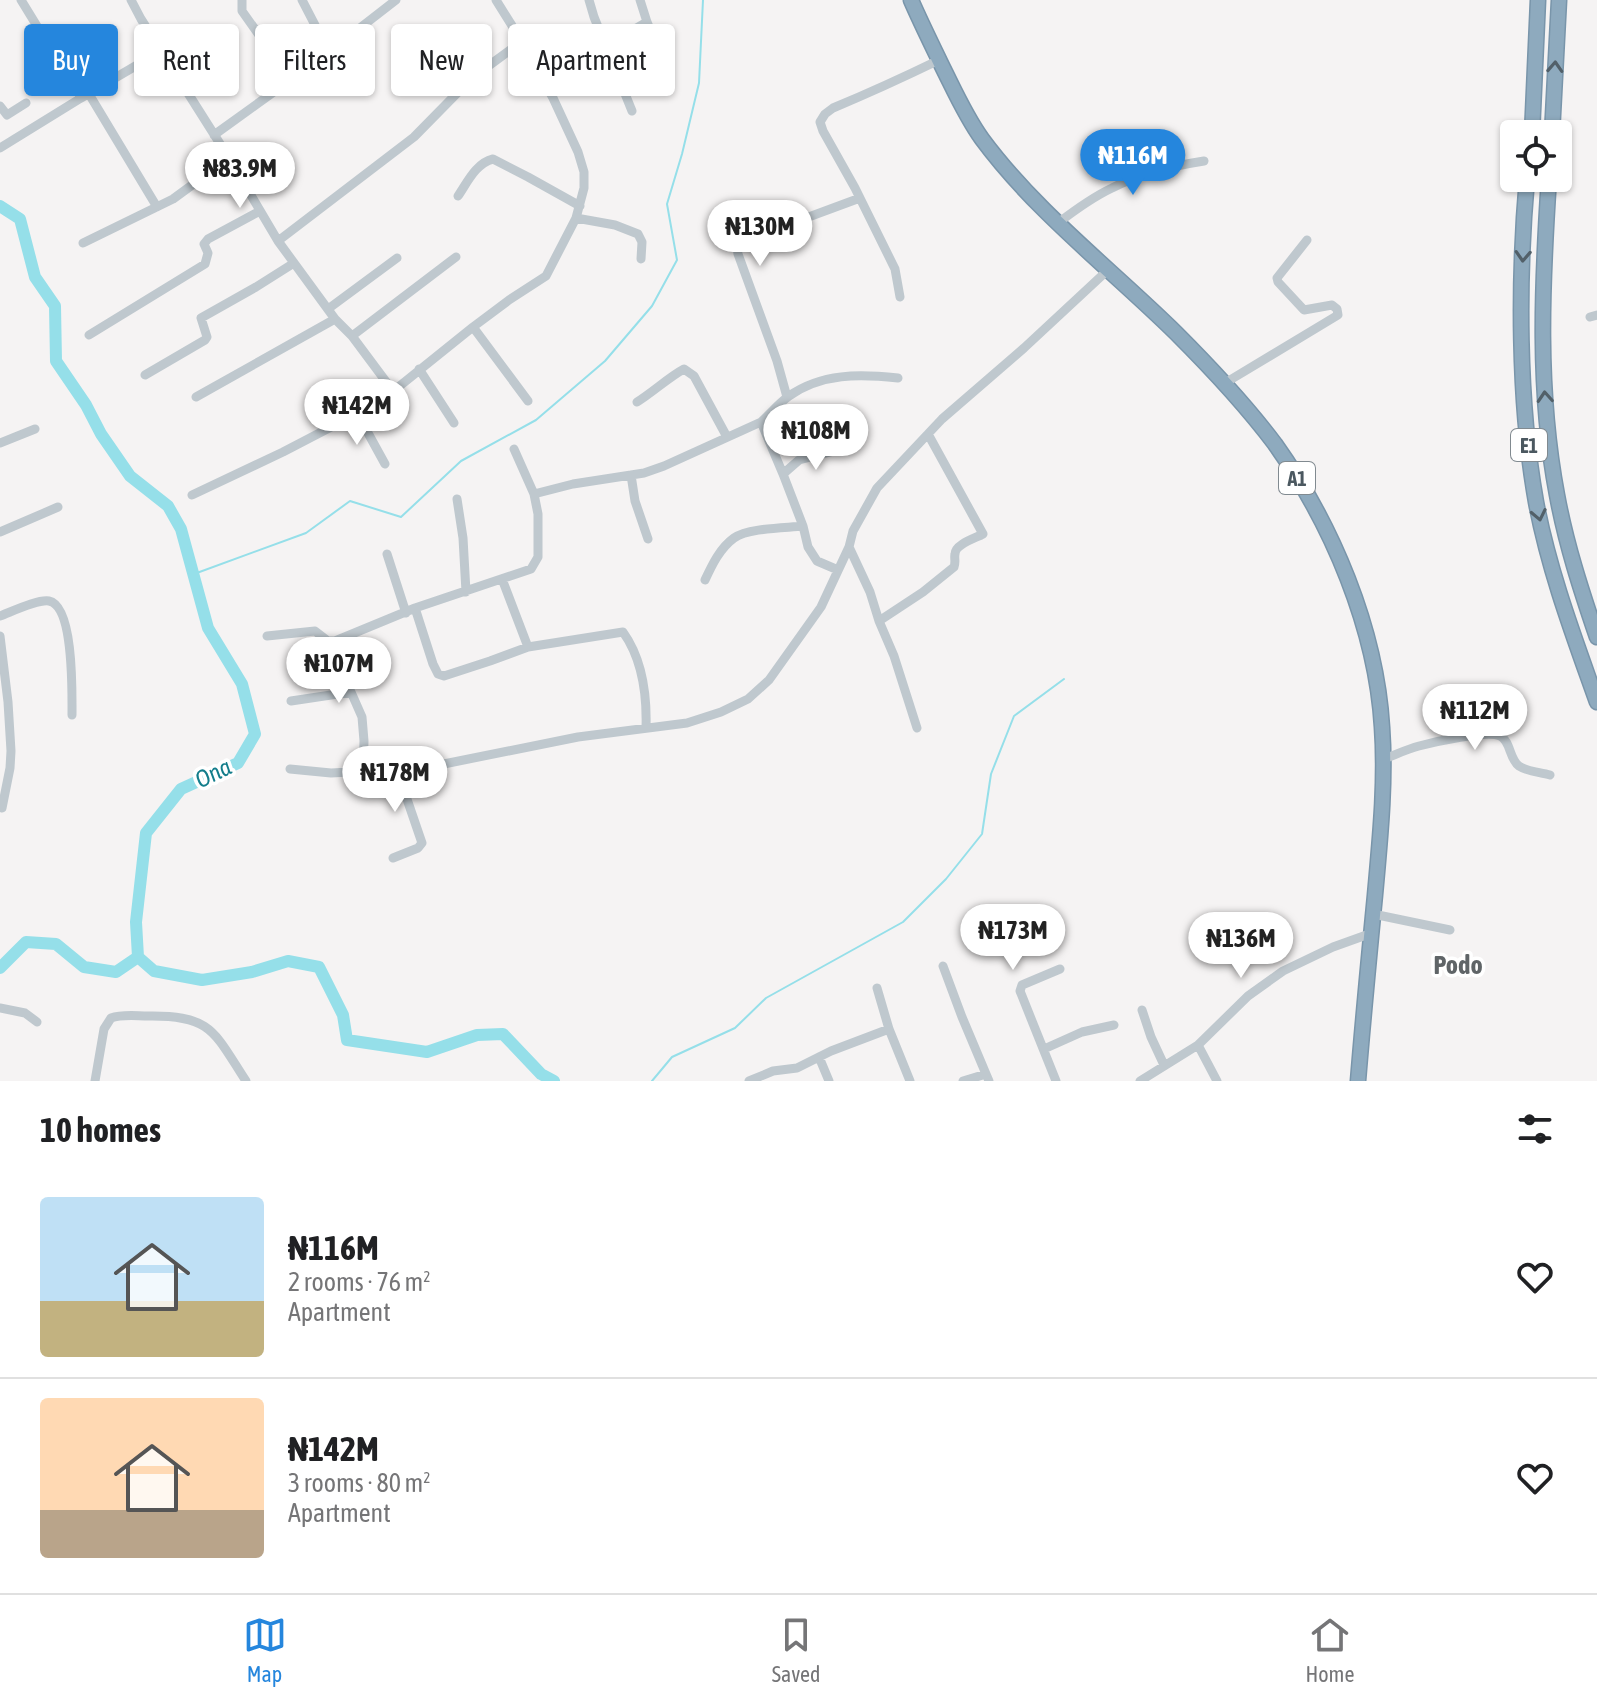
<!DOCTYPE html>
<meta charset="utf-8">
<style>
:root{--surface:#fff;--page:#f6f6f6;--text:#202124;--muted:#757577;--line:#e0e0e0;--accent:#2586dd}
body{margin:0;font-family:"Asap Condensed",sans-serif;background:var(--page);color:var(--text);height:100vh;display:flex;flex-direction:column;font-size:30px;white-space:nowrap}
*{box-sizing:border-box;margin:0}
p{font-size:26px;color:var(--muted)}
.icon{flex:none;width:44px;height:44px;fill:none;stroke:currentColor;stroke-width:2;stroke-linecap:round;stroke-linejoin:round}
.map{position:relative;height:1081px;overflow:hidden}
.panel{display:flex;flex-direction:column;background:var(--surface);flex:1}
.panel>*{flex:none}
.top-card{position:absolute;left:24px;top:24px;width:800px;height:72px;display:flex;gap:16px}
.buttons{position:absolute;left:1500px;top:120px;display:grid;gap:16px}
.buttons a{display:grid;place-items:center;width:72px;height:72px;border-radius:8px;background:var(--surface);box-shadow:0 2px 6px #0004;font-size:40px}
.price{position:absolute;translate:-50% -68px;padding:0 18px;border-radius:28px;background:#fff;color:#222;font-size:26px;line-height:52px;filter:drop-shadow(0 2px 4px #0008)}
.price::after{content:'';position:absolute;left:50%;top:48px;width:24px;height:18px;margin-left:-12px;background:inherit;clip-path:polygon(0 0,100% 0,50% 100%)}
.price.active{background:var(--accent);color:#fff}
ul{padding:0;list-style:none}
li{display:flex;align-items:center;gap:24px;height:200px;padding:0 40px}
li+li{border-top:2px solid var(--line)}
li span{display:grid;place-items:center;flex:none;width:224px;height:160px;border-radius:8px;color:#555}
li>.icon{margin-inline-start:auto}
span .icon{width:96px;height:96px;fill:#fffc;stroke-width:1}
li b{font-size:34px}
h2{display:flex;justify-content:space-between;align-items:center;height:96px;padding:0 40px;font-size:34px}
.tag{padding:0 28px;border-radius:8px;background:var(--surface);box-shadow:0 2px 6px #0004;font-size:28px;line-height:72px}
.tag.active{background:var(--accent);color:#fff}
.menu{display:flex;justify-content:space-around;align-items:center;height:112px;border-top:2px solid var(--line);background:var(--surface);font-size:22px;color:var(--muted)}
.menu a{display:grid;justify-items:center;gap:4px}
.menu .active{color:var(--accent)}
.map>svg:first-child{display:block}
</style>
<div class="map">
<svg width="1597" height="1081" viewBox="0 0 1597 1081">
<rect width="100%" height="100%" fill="#f5f3f3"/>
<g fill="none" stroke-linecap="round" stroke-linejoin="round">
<path stroke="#95dfe9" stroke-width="2" d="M194,574L306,533L350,501L401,517L461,461L536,420L605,361L652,306L677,260L667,204L682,154L699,83L703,0
M652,1081L672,1057L735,1028L766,998L903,922L946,879L982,834L991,774L1014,716L1064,679"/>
<path stroke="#95dfe9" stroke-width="12" d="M0,206L20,219L35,277L55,306L56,361L86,405L101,434L130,476L168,506L181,529L208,628L242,684L255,734L238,763L181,789L146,833L136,922L138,957L154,971L202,980L252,972L288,961L319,967L343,1015L347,1040L427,1052L477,1035L503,1034L541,1074L554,1081
M0,968L26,942L56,944L84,967L116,972L138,957"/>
<defs>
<path id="highway" d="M911,0C921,23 932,45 943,68C955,92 966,117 982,139C1036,212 1111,269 1176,333C1211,368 1245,404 1275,444C1332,524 1376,628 1382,727C1386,782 1380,839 1375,895C1369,957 1363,1019 1358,1081
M1532,134L1538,0
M1552,134L1559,0
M1527,178C1518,280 1518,401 1536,502C1549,571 1574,637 1597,702
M1549,178C1542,284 1537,390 1557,495C1566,544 1581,590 1597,637"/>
</defs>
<use href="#highway" stroke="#7995aa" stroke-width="17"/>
<path stroke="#bfc8ce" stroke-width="9" d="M21,0L81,98L161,51
M131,0L141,19L229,158L278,241L335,319L352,336L393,391
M242,0V11L279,63
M302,0L329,52
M589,0L594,17L632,111
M640,0L647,22L670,76
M548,90L606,46L647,22
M89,94L157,207
M0,106L7,115L26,103
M214,135L329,52L396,0
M0,148L81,98
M458,196C467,183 476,163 493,159L528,177L580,206
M576,218L615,225L638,234L642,242L641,259
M1058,223C1075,210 1093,197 1112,188C1141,173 1172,166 1204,161
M278,241L414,137L472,78L521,42
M83,243L173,199L229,158
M900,297L895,269L855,188L823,131L820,122L825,114L833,108C869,93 904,77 939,60
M328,309L397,258
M1590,317L1597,315
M473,327L528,401
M89,335L205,264L208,253L204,244L208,239L260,211
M352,336L456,257
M419,369L454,423
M145,375L205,340L207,337L201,318L256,287L294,263
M1225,383L1338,315L1337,309L1332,305L1304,310L1278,282L1277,278L1307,240
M196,397L335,319
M787,397L777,361L738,254L737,247L741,242L860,198
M637,402C653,392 669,377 684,369L694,376L727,437
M357,413L385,464
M761,422C770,414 779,403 789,396C822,373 859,374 898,378
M0,443L35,429
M514,449L534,494
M783,474L799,460L838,450
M631,475L635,501L648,539
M192,495L283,452L381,401L473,327L509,300L546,276L576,218L584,188V172L578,152L553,98L516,32L496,0
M457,499L463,538L466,592
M0,532L58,507
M849,547L870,592L879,621L894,656L917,728
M387,554L406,613
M502,579L528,647
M705,580C712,565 720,548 734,538C748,528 785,528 803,526
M415,608L433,664L438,674L444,676L490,661L528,647L623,632C643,660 647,696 646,728
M0,616C11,612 38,599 49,601C74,606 72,694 72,715
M879,621L923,592L954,567C956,562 954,558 955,554C955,544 976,538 983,534L928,434
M0,636L8,702L11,751L10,768L2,808
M267,636L315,631L328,641H335L415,608L531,569L538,557V514L534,494L573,484L644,473L664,466L761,422L783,474L803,526L808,547L817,561L838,570
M328,641L331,658L351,692L362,717L364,741L363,771
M291,701L351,692
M1384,759C1395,755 1407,749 1419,746C1434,742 1487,730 1500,736C1511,741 1509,759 1519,766C1528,772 1540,772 1550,775
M290,769L331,773L424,768L578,737L687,723L721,712L748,699L769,680L821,607L849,547L853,531L877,488L942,419L1024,348L1109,269
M393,858L418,848L422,843L397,770
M1373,914L1450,930
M943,966L962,1017L986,1074
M877,988L889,1029L910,1081
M0,1008L25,1013L37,1022
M1142,1010L1151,1037L1164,1065
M1198,1045L1217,1081
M1044,1049L1082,1032L1114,1025
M819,1057L829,1081
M95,1081L104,1029L111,1018C122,1014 136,1016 148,1016C212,1015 214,1032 246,1081
M749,1081L773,1071L797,1068L831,1051L889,1029
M963,1081L986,1074L989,1081
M1056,1081L1020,991L1022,985L1060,969
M1140,1081L1198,1045L1248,996L1283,971L1333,947L1372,933"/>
<use href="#highway" stroke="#8eaabe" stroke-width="14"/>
</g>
<defs><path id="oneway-chevron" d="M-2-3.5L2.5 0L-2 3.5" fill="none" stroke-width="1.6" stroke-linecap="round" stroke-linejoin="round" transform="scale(2)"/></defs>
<g stroke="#526069">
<use href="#oneway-chevron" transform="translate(1555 67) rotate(-87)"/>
<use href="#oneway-chevron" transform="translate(1523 256) rotate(93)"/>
<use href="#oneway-chevron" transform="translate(1545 397) rotate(-94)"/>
<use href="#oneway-chevron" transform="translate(1539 515) rotate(78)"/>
</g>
<g text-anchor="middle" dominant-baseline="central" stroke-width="7" stroke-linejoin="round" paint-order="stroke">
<g fill="#fff" stroke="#818a90" stroke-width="2">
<rect x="1511" y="429" width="36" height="32" rx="6"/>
<rect x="1279" y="462" width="36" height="32" rx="6"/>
</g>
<g font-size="20" font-weight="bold" fill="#4b5860">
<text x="1529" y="445">E1</text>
<text x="1297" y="478">A1</text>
</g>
<g font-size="24" font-style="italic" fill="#137d8b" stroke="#fff">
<text transform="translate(213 773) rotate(-26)">Ona</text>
</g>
<g font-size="26" font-weight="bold" fill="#5f6467" stroke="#fff">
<text x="1458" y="965">Podo</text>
</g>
</g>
</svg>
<div class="buttons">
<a><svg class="icon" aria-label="locate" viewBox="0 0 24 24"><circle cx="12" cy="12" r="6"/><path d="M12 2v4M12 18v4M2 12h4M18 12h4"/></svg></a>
</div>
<b class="price active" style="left:1133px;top:197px">₦116M</b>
<b class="price" style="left:240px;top:210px">₦83.9M</b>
<b class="price" style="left:760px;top:268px">₦130M</b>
<b class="price" style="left:357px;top:447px">₦142M</b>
<b class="price" style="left:816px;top:472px">₦108M</b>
<b class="price" style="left:339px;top:705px">₦107M</b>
<b class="price" style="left:1475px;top:752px">₦112M</b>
<b class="price" style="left:395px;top:814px">₦178M</b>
<b class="price" style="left:1013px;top:972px">₦173M</b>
<b class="price" style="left:1241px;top:980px">₦136M</b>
<div class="top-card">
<a class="tag active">Buy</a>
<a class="tag">Rent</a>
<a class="tag">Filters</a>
<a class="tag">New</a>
<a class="tag">Apartment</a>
</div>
</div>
<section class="panel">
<h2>10 homes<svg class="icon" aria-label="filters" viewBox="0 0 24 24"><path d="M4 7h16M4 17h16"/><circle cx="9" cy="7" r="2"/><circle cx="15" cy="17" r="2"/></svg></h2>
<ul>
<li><span style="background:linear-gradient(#bfe0f5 65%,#c2b280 0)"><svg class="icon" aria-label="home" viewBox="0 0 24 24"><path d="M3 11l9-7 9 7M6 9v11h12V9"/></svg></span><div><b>₦116M</b><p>2 rooms · 76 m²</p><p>Apartment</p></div><svg class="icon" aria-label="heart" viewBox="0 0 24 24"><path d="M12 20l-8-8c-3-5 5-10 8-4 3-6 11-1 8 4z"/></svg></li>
<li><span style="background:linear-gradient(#ffd9b3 70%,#b9a48a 0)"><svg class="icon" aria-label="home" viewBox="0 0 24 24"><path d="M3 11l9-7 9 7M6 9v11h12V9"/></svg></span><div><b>₦142M</b><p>3 rooms · 80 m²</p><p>Apartment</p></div><svg class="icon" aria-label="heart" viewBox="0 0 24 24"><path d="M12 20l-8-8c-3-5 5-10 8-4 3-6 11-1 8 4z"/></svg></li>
</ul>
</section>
<nav class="menu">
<a class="active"><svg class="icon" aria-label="map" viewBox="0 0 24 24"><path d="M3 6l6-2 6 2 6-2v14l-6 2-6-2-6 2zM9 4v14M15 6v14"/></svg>Map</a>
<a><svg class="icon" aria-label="saved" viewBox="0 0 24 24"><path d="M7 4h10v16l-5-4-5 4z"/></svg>Saved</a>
<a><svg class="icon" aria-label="home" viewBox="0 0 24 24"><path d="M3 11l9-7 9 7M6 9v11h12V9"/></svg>Home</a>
</nav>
